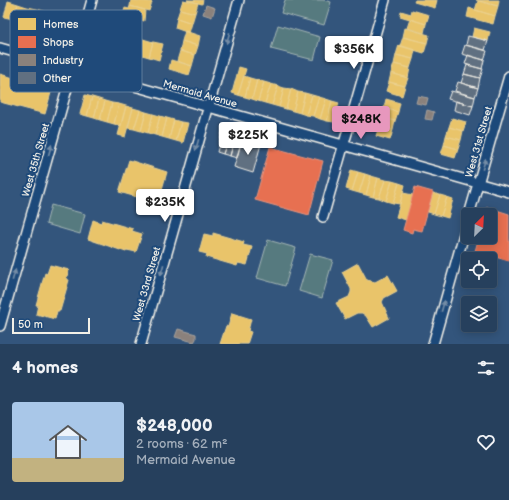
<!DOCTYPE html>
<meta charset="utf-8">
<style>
:root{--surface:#26405d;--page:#2e4763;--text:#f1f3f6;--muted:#a4afbc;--line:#425972;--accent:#e797bd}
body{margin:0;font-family:"Balsamiq Sans",sans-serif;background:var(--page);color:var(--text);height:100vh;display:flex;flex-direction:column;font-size:15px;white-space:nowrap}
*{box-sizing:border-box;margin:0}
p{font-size:13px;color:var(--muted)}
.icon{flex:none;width:22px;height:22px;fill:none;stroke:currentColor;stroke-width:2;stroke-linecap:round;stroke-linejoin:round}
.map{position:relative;height:344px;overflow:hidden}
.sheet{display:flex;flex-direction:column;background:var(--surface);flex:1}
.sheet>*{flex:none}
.needle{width:26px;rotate:24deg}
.controls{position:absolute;left:461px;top:208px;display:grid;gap:8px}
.controls a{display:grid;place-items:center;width:36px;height:36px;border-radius:4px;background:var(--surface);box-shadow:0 2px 10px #0003,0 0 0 1px var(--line);font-size:20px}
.scale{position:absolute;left:12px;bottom:10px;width:78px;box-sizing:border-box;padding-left:4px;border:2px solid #f4f1e8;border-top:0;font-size:11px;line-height:14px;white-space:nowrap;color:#f4f1e8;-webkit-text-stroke:3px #1f4a7a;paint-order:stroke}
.price{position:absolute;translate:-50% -34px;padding:0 9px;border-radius:4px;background:#fff;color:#222;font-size:13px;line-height:26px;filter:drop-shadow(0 1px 2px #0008)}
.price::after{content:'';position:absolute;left:50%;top:24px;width:12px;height:9px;margin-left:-6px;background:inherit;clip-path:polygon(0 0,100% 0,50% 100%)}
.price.active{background:var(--accent);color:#111}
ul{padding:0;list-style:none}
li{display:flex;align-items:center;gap:12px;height:100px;padding:0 12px}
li+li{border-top:1px solid var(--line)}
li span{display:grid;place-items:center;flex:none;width:112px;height:80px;border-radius:4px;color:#555}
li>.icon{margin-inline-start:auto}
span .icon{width:48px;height:48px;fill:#fffc;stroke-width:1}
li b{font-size:17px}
h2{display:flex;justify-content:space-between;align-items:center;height:48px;padding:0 12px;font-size:17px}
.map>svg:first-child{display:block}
</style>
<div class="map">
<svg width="509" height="344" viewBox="0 0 509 344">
<rect width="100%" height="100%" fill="#33557c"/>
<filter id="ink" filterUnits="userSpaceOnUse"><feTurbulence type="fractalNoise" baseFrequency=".025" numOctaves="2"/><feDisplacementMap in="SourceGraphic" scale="8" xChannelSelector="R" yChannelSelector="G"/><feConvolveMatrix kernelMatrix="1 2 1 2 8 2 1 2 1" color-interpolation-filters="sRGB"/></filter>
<g filter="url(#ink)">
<path fill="#567a7f" stroke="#a5b6b4" d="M285,0H323L331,2L324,25L281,13Z
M278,25L320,37L314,60L271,49Z
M51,205L85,214L80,234L46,224Z
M268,240L296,248L285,286L257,278Z
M310,254L333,260L322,298L299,291Z"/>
<path fill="#e9c46a" stroke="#ecd290" d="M131,0L152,2L149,11L130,6Z
M183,0L198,3L195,13L180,9Z
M187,0H203L202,4Z
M415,0H437L435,8L414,2Z
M476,0H499L498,6Z
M8,1L18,4L13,19L4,17Z
M478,1L498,6L495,16L475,10Z
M18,4L27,7L23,22L13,19Z
M130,6L145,10L144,21L123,15L125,8L129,9Z
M27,7L37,9L33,25L23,22Z
M469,8L495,16L493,24L467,17Z
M37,9L47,12L43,28L33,25Z
M180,9L195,13L192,23L177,18Z
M412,10L429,15L426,24L400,16L401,11L411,14Z
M177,18L192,23L189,33L175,28Z
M410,19L426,24L424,33L407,28Z
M405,28L429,35L427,43L403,37Z
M474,28L490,32L488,41L472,37Z
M185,31L200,36L198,46L182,41Z
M133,36L143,39L139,54L129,52Z
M403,37L427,43L424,53L400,46Z
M143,39L153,42L149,57L139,54Z
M182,41L198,46L195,55L180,51Z
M153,42L163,44L159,60L149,57Z
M399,45L415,50L413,59L396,55Z
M180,51L195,55L192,66L177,61Z
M396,55L413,59L410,68L394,64Z
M171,60L192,66L189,75L169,69Z
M394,64L410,68L408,78L391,73Z
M239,67L246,69L238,95L232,93Z
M391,73L408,78L405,86L389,82Z
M0,74L52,89L45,114L0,102Z
M244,76L250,78L245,97L238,95Z
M250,78L257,80L252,99L245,97Z
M257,80L264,82L258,101L252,99Z
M264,82L271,84L265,103L258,101Z
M389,82L405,86L402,96L386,91Z
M271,84L278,86L272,105L265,103Z
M278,86L284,88L279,107L272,105Z
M284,88L291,89L286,109L279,107Z
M291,89L298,92L293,111L286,109Z
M298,92L305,93L300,113L293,111Z
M305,93L312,95L306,115L300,113Z
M85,95L92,97L87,116L80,114Z
M312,95L319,97L313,116L306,115Z
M92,97L99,99L94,118L87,116Z
M319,97L326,99L320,119L313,116Z
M99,99L105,101L100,120L94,118Z
M326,99L332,101L327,121L320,119Z
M386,99L400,103L398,112L384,108Z
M105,101L112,103L107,122L100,120Z
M332,101L339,103L334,122L327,121Z
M112,103L119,104L114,124L107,122Z
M119,104L126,106L121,126L114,124Z
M126,106L133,108L125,137L118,135Z
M133,108L140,110L134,129L128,128Z
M384,108L398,112L395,121L381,117Z
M140,110L146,112L141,131L134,129Z
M146,112L153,114L148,133L141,131Z
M153,114L160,116L155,135L148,133Z
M160,116L167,118L162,137L155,135Z
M381,117L395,121L393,130L379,126Z
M167,118L174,120L169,139L162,137Z
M452,118L466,122L463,131L449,127Z
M174,120L181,122L176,141L169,139Z
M181,122L188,123L183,143L176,141Z
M379,126L393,130L390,140L376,136Z
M449,127L463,131L461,140L446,136Z
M446,136L461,140L458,149L444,145Z
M444,145L458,149L455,158L441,154Z
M129,160L167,172L158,203L119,192Z
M351,170L358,172L352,191L346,189Z
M358,172L365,174L359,193L352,191Z
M365,174L371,176L366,195L359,193Z
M371,176L378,178L373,197L366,195Z
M378,178L385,180L379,198L373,197Z
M385,180L392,181L386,201L379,198Z
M392,181L399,183L393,203L386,201Z
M399,183L405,185L400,204L393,203Z
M403,193L413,195L406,220L396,217Z
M433,193L440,195L434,214L428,212Z
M440,195L447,197L441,216L434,214Z
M447,197L453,199L448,218L441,216Z
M93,220L101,223L102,220L133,229L132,231L142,234L136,252L127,250L126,252L88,239Z
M213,233L244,242L243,245L252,247L247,265L238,263L237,266L206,257L207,254L199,252L204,234L213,236Z
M358,263L367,280L375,282L388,275L397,291L384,298L382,302L389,318L373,327L366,316L362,313H357L345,319L336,303L349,297L351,292V289L342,272Z
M50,265L69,270L66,279L69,280L60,311H57L55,319L36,314L38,305H36L45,273L47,274Z
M232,313L251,319L248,331L251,332L247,344H220L226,326L228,327Z"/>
<path fill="#e76f51" stroke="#eb967e" d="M270,147L323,161L309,215L255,200Z
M415,187L433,192L422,231L413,229L412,233L403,230Z
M487,207L509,214V261L475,251L479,237H490V215H485Z"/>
<path fill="#8a817c" stroke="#aaa39c" d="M206,5L215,8L212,17L203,14Z
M418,96L428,98L426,105L416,103Z
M427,110L434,112L432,120L425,119Z
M178,329L196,334V339L194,342L175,337Z"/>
<path fill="#617081" stroke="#f4f1e8" d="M468,36L488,41L485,50L466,45Z
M465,45L487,51L484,60L462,54Z
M468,55L484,60L482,69L465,64Z
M467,65L483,69L480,78L464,74Z
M464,74L480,78L478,88L461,83Z
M458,82L478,88L475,97L455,91Z
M451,91L475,97L473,106L448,99Z
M456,101L473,106L470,115L454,110Z
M222,133L229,135L223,154L217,152Z
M229,135L235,137L230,156L223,154Z
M235,137L242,139L237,158L230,156Z
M242,139L261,144L253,173L234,167Z"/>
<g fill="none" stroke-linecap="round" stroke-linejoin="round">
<defs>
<path id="street" d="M0,48L509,192
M469,215L509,76
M323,217L385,0
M0,326L92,0
M141,344L239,0
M433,344L468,220"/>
</defs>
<use href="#street" stroke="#f4f1e8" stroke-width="12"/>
<use href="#street" stroke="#1f4a7a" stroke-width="9"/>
</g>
<defs><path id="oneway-solid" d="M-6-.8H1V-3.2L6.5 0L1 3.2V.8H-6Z"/></defs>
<g fill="#748da6">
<use href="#oneway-solid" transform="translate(228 38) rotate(106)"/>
<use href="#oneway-solid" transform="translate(197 145) rotate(106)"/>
<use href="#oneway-solid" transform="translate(50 150) rotate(-74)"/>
<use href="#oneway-solid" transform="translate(484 164) rotate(-74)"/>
<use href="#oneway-solid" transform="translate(162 270) rotate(106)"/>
<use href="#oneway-solid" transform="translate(14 275) rotate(-74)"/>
<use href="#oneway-solid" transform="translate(443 306) rotate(-74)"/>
</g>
</g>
<g text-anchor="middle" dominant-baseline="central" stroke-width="4" stroke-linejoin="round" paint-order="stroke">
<g font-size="10" fill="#f4f1e8" stroke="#1f4a7a">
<text transform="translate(200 94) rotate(16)">Mermaid Avenue</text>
<text transform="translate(479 142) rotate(-74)">West 31st Street</text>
<text transform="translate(36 160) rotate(-74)">West 35th Street</text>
<text transform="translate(147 284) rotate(-74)">West 33rd Street</text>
</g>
</g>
<rect x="10" y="10" width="132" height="82" rx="6" fill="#1f4a7a" stroke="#5f7c9b" stroke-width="1"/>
<rect x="18" y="18" width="18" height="12" fill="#e9c46a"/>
<rect x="18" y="36" width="18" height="12" fill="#e76f51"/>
<rect x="18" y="54" width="18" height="12" fill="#8a817c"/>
<rect x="18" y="72" width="18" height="12" fill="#617081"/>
<g font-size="11" fill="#f4f1e8">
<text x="43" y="28">Homes</text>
<text x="43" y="46">Shops</text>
<text x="43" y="64">Industry</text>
<text x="43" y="82">Other</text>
</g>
</svg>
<div class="controls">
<a><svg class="needle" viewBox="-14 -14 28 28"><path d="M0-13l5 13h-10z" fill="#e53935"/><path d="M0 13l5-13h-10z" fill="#a4afbc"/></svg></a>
<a><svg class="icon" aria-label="locate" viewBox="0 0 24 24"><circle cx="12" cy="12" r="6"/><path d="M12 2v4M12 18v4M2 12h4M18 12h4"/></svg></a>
<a><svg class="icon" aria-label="layers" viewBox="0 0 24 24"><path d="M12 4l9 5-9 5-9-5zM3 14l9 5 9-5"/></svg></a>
</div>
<div class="scale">50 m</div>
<b class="price" style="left:354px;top:70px">$356K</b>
<b class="price active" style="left:361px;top:140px">$248K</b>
<b class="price" style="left:248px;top:156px">$225K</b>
<b class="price" style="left:165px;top:223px">$235K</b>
</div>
<section class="sheet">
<h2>4 homes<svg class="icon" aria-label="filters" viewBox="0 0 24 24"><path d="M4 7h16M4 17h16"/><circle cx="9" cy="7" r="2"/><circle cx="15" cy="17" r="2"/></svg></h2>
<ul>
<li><span style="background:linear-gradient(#a9c7e8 70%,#c2b280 0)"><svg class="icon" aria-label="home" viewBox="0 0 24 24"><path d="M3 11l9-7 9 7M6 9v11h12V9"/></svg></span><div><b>$248,000</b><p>2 rooms · 62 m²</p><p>Mermaid Avenue</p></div><svg class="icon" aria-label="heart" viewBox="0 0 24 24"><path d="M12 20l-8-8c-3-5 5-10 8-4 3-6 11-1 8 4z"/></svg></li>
</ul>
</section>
